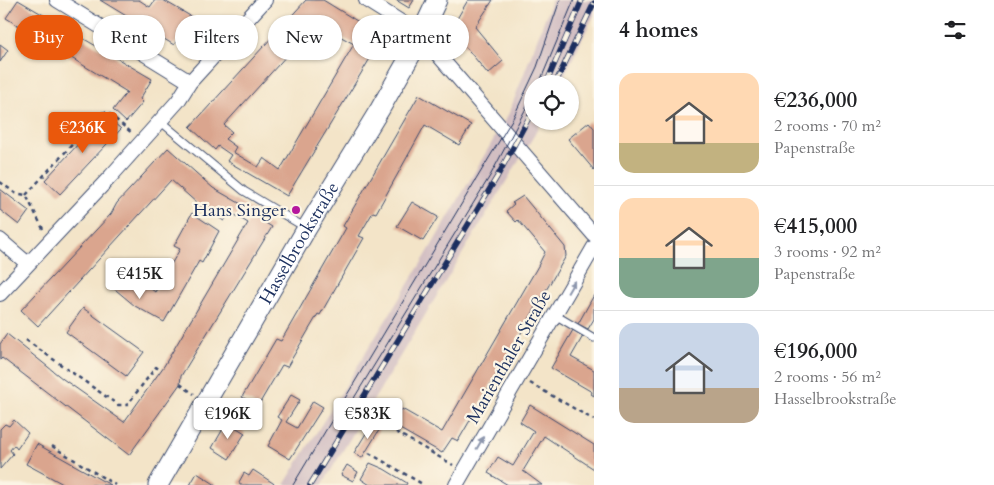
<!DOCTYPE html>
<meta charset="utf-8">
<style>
:root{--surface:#fff;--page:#f6f6f6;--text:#202124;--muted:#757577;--line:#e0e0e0;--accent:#ea580c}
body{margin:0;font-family:Cardo,serif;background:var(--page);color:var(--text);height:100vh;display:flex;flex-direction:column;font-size:19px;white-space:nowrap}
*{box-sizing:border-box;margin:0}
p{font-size:16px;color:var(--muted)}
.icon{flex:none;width:28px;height:28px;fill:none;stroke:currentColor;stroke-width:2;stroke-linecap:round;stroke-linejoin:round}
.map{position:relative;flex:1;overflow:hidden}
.details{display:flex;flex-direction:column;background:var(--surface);width:400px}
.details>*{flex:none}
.banner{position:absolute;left:15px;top:15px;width:475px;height:45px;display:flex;gap:10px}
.controls{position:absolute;left:524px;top:75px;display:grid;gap:10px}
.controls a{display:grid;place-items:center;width:55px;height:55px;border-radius:50%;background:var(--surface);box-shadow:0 1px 4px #0004;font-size:25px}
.price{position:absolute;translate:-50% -42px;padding:0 11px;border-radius:5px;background:#fff;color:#222;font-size:16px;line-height:32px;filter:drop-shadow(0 1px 2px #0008)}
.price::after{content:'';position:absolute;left:50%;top:30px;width:15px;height:11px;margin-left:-8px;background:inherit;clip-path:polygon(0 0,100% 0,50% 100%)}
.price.on{background:var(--accent);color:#fff}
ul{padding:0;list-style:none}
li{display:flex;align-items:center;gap:15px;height:125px;padding:0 25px}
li+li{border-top:1px solid var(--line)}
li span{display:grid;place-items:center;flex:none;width:140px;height:100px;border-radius:15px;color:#555}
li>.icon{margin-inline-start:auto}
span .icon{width:60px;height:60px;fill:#fffc;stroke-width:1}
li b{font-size:21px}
h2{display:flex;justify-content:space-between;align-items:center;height:60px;padding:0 25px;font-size:21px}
.tag{padding:0 18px;border-radius:22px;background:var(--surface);box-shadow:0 1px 4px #0004;font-size:18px;line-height:45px}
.tag.on{background:var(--accent);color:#fff}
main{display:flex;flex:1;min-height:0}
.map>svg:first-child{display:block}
</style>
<main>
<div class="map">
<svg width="594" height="485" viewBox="0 0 594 485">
<rect width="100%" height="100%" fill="#fcf5e5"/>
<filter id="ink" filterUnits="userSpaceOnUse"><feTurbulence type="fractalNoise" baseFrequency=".02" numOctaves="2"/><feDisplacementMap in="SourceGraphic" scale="10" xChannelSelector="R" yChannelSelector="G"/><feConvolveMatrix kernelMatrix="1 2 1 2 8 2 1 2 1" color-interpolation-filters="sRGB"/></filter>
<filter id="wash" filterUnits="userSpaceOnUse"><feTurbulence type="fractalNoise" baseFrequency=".0096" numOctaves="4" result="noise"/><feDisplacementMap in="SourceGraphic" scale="20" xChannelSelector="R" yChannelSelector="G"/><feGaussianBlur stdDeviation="1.12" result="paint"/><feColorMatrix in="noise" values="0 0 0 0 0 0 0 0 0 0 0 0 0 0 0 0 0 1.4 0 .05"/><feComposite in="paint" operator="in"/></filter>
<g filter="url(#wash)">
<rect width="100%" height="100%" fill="#f3e4c8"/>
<path fill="#d2bec2" d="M552,0H594V15L560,84H532V121H541L535,134L322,485H284L425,257L509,113Z"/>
<g id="blocks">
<path fill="#daa58e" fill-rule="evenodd" d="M18,0L152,79L140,99L143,102L126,122L113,110L127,92L6,18Z
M100,0H139L150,7L155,0H163L192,17L174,45Z
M306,0H323L383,37L287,196L227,161L231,155L218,146L215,150L190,127ZM316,23L354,44L280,170L264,158L258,167L233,152L236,147L225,139L232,132L224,125Z
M396,0H414L409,8Z
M468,0H493L475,27L503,61L488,74L451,29Z
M0,44L8,50L0,62Z
M419,95L471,125L459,145L425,125L376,213L373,212L359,236L364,238L320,315L318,314L287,367L282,365L258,406L242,397L276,339L281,341L288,329L346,228L343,226Z
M105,115L121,129L60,194L45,180Z
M589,122L594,128V170L568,139Z
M168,148L213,188L255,212L253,215L272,227L181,376L180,384L129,455L2,358L0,360V344L7,334L63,379L124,422L164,366L248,223L230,212L224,221L198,204L171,180L38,326L21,310L111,214L117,203Z
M0,189L29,211L19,225L0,210Z
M523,196L565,247L566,256L458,441L452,438L442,453L393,425L402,409L442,432L538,266L545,252L518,220L516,222L506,211L514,204L512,203Z
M412,202L438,217L423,241L397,226Z
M192,213L219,231L202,263L199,261L164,322L135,306L110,285L125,268L155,292L180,249L174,246Z
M594,295V319L588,329L578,324Z
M83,308L144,352L126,376L66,332Z
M573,330L583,336L571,357L594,370V396L591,394L592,392L551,368Z
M291,395L300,400L286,422L297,428L313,401L323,407L290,459L268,446L282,420L277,417Z
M530,405L594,445V469L544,436L523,471L542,485H508L488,473L498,457L513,466L534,431L520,422Z
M14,420L28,433L17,449L14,445L10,450L13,454L0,469V429L5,424L9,426Z
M227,422L245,433L229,459L212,448Z
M373,422L381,427L362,458L354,453Z
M37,444L101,480L111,485H65L26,464Z
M370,463L384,469L407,483L406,485H370L361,479Z
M347,465L358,472L353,481L341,475Z
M253,470L276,485H240L239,482L244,473L249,476Z
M197,473L216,485H190Z"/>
</g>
</g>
<g filter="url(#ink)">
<use href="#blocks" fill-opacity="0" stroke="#3b4a6e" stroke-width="1"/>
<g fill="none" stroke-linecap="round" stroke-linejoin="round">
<defs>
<path id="lane" d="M160,121L244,191L306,228
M555,315L594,338"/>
<path id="street" d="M57,0L190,82
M366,0L420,34L594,235
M0,240L28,264
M0,294L111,176L178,101L190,82L265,0
M456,485L594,247"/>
<g id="secondary">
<path id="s1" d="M158,485L307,228L380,109L413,51L437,0"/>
</g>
</defs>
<use href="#lane" stroke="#3b4a6e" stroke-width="9"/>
<use href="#street" stroke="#3b4a6e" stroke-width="16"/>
<use href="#secondary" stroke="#3b4a6e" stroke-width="21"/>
<path stroke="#3b4a6e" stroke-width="2.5" stroke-dasharray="4 4" stroke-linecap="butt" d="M0,182L15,193L26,195L43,229
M26,195L101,113L107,112L133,134
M26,340L118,405H127L156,367L160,370
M530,383L594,420
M180,384L194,394
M389,428L453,465
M52,446L115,485
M369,453L424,485"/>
<use href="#lane" stroke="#fff" stroke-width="7"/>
<use href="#street" stroke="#fff" stroke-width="14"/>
<use href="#secondary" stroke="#fff" stroke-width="19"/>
<path stroke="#1b2f5e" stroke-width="1" d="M539,84L574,0
M340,421L490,176L532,97
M293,485L513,118L537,67L560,0"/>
<defs>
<path id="rail" d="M546,84L582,0
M555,84L594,3
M310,485L497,177L532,112"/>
</defs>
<use href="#rail" stroke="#1b2f5e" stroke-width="5.5"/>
<use href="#rail" stroke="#fcf5e5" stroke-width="4" stroke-dasharray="11" stroke-linecap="butt"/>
</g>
<defs><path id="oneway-solid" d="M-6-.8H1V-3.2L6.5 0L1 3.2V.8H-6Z" transform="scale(1.25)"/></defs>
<g fill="#8d97ae">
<use href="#oneway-solid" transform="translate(571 287) rotate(-60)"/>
<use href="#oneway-solid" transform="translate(480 443) rotate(-60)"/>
</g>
</g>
<circle fill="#b5179e" stroke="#fcf5e5" stroke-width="2" cx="296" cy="210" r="5"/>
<g text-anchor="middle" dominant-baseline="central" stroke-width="4.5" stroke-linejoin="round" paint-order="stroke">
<g font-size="18" fill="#1b2f5e" stroke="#fcf5e5" text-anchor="end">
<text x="286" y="210">Hans Singer</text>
</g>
<g font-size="18" fill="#1b2f5e" stroke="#fcf5e5">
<text stroke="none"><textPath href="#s1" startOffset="280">Hasselbrookstraße</textPath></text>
<text transform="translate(509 357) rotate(-60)">Marienthaler Straße</text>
</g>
</g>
</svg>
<div class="controls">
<a><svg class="icon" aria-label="locate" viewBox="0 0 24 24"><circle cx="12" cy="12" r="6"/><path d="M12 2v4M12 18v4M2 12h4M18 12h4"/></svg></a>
</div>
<b class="price on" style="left:83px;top:154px">€236K</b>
<b class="price" style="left:140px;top:300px">€415K</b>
<b class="price" style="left:228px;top:440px">€196K</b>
<b class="price" style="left:368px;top:440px">€583K</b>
<div class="banner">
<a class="tag on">Buy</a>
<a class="tag">Rent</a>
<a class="tag">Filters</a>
<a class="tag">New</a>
<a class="tag">Apartment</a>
</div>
</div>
<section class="details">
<h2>4 homes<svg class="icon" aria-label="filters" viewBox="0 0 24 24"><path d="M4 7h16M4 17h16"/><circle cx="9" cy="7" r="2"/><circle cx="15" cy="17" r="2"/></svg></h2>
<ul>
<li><span style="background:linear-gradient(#ffd9b3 70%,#c2b280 0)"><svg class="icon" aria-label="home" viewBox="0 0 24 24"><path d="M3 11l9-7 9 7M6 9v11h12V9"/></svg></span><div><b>€236,000</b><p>2 rooms · 70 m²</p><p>Papenstraße</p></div></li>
<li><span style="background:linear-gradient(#ffd9b3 60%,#7fa58c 0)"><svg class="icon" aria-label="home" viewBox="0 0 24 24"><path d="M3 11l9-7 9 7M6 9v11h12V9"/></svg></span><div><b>€415,000</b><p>3 rooms · 92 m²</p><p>Papenstraße</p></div></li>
<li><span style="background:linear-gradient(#c9d6e8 65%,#b9a48a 0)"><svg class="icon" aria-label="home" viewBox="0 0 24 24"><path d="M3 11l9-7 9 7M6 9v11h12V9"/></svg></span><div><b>€196,000</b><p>2 rooms · 56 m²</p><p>Hasselbrookstraße</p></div></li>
</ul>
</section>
</main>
